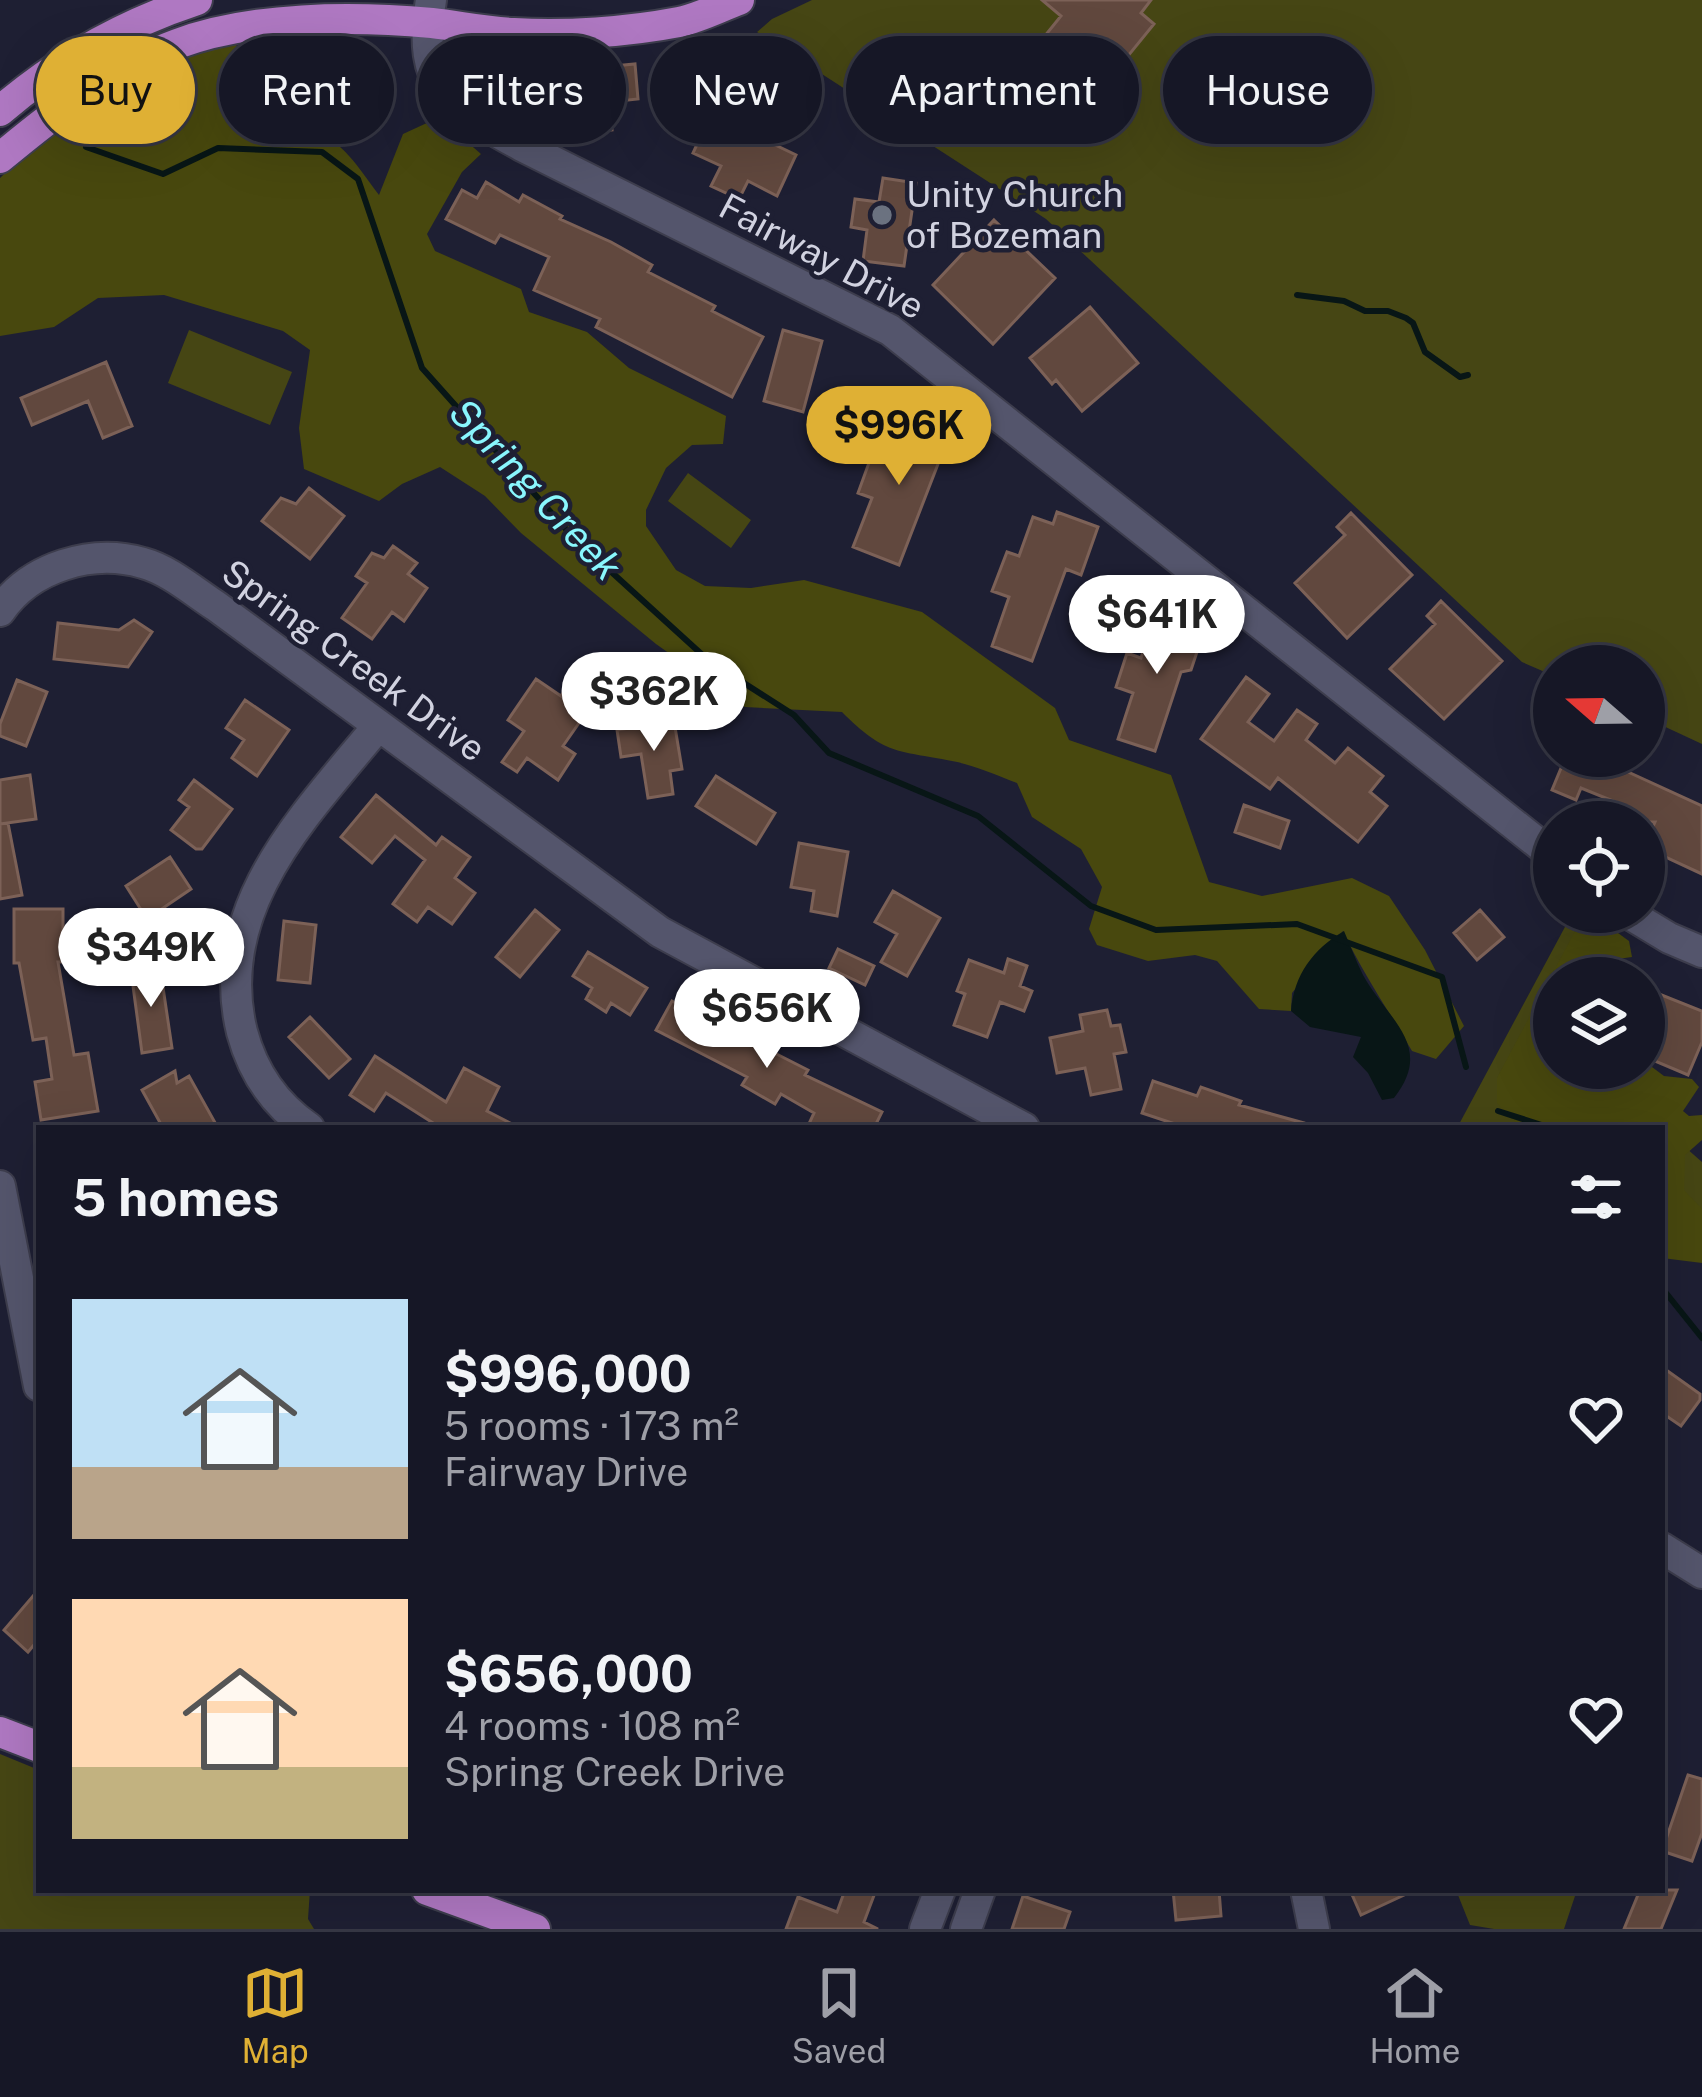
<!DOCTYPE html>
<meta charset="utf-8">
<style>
:root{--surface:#161726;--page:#232432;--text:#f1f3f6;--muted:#9e9fa7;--line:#353643;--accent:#dfb034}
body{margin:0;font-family:"Public Sans",sans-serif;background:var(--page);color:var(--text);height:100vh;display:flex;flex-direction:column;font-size:45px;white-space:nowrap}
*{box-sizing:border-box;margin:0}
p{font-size:39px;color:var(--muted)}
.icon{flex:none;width:66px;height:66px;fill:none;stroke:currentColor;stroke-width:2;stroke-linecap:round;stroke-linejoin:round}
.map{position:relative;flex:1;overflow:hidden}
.drawer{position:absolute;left:36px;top:1125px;width:1629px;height:768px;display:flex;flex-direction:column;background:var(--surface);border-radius:0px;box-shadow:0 12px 48px #0002,0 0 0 3px var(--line)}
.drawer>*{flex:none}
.banner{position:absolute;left:36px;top:36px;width:1632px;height:108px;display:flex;gap:24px}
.needle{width:78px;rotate:290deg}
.buttons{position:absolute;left:1533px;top:645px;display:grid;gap:24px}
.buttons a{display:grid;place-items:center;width:132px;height:132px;border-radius:50%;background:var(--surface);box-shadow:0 12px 48px #0002,0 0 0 3px var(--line);font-size:60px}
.price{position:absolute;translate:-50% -102px;padding:0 27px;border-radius:42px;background:#fff;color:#222;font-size:39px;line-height:78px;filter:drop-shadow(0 3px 6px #0008)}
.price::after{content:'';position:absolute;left:50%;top:72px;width:36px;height:27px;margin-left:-18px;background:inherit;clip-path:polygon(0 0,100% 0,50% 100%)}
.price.selected{background:var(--accent);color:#111}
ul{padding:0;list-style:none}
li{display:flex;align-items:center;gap:36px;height:300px;padding:0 36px}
li span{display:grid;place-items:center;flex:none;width:336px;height:240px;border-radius:0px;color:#555}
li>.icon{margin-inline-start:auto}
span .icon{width:144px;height:144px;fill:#fffc;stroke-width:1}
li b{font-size:51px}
h2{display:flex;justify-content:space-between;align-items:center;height:144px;padding:0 36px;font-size:51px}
.chip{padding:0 42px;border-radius:54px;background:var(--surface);box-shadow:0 12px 48px #0002,0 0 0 3px var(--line);font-size:42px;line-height:108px}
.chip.selected{background:var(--accent);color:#111}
.dock{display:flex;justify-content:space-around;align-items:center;height:168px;border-top:3px solid var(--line);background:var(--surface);font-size:33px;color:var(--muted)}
.dock a{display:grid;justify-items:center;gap:6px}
.dock .selected{color:var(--accent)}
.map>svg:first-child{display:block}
</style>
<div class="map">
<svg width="1702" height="1929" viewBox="0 0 1702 1929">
<rect width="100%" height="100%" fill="#1e1f33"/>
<path fill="#464614" d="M812,0H1702V744L1644,717V666H1554V676L1522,662L1046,219L757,32L772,19Z
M189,330L292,372L270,425L168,383Z
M688,473L751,520L731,548L668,501Z
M1573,912H1610L1622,923L1599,978H1554V1068H1595L1702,1162V1263L1662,1128H1457Z
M0,1754L39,1770V1890H310L308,1919L314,1929H0Z
M1456,1890H1577L1564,1929H1494L1470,1925Z"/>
<path fill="#48480e" d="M237,40L232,121C258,131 283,123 309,130C342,138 359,169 379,195L403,134L429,122L466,141L481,154L462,172L427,234L435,251L521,289L529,312L587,332L629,368L726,416L723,444L692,445L666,468L646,510V526L676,570L705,586L751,588L804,580L922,612L1055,708L1069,740L1171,775L1209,882L1262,896L1352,878L1389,896L1425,950L1464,1026L1436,1059L1412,1051C1389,1011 1363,974 1343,931L1292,993L1291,1011L1259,1009L1217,961L1195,955L1148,961L1097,945L1089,929L1102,887L1081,849L1032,817L1017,783C996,775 974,765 952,761C896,750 885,755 842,712L745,707L656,644L521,533L485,496L440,467L402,484L379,501L304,469L299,428L310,350L283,331L164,295L98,298L54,327L0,336V178L59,120L157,64Z
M1581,920L1607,925L1629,941L1632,957L1611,960L1603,978H1554V1068H1589L1600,1088L1609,1091L1631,1068H1644V1061L1664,1076L1692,1079L1699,1087L1683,1111L1689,1116L1702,1115V1140L1685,1155L1684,1190L1702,1209V1263L1662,1258V1128H1521L1497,1103V1078Z"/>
<path fill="#081616" d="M1344,931C1350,945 1356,961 1363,975C1388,1020 1435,1046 1394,1098L1382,1100L1368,1073L1353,1057L1361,1037L1310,1027L1291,1011C1294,975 1313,949 1344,931Z"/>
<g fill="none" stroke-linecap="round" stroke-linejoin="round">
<path stroke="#081616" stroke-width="6" d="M86,147L163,174L218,148L322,152L358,179L422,368L573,537L708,660L794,715L829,753L978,816L1091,906L1156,930L1297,924L1442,977L1466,1067
M1297,295L1344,301L1365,311H1388L1406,318L1413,323L1425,352L1460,377L1468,375
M1498,1111L1551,1128
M1662,1288L1702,1338"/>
</g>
<path fill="#61483e" stroke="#7c6157" stroke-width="3" d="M1042,0H1151L1141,13L1154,24L1128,56L1116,46L1075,97L1027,58L1061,16Z
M313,63L319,104L305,106L306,118L286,121L283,106L254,110L249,72Z
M635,64L638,99L609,102L612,130L580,133L578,108L544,111L541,73Z
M711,114L796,155L777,196L748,181L739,199L711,186L721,166L693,153Z
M883,178L916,183L904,266L863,261L867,230L851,227L855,199L879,202Z
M486,182L519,202L523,195L562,216L560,219L611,242L652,265L648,272L715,306L712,311L763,337L732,397L596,327L600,319L534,290L549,257L500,235L495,243L446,219L462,190L477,198Z
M994,220L1055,278L993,344L933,285Z
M1090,307L1138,363L1082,411L1056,380L1052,384L1030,358Z
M783,330L822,341L803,412L764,401Z
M106,362L132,426L103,438L88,401L32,425L21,398Z
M901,414L950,433L899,565L853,547L872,498L858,493L874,449L886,454Z
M309,488L344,516L310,559L262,521L281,498L296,504Z
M1057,512L1098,527L1081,575L1066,569L1032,661L992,646L1009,597L992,591L1007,552L1019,556L1033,517L1053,524Z
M1351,513L1412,575L1347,638L1295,583L1345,535L1337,527Z
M393,546L417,563L408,574L427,588L404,621L392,612L372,639L342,618L367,583L356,576L372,553L384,558Z
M1441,601L1502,661L1444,719L1390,669L1435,624L1427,616Z
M1156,611L1205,628L1191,670L1181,672L1155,751L1118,739L1133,693L1116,687L1127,653L1141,658Z
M134,620L152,632L128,667L54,659L58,623L119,630Z
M1246,677L1269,694L1248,722L1274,741L1297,710L1317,724L1306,740L1335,763L1348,748L1383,776L1370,792L1387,806L1358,842L1278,778L1270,789L1201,739Z
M536,679L561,696L567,686L593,703L563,746L575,754L558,780L527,758L517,772L502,762L524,731L508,720Z
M17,680L47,692L26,746L0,736V724Z
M245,700L289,730L257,776L232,758L244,740L226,728Z
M674,721L682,769L670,771L673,794L648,798L641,754L621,757L617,730Z
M1566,756H1632L1626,771L1702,806V874L1644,847L1655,822H1621L1628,807L1581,788L1576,800L1552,790Z
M30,775L36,819L0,824V780Z
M716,776L775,813L756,844L696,806Z
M194,780L232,809L202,849H196L171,830L189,807L179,800Z
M376,795L436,845L442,837L470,857L455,878L475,893L452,924L428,907L417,922L393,904L425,860L395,836L372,863L341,837Z
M1244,805L1289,821L1280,848L1235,832Z
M8,823L22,895L0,899V824Z
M799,843L848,852L837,916L811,911L814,891L791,887Z
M170,857L191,889L147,919L126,886Z
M893,891L940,918L907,976L881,962L897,934L875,922Z
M14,909H63V962H58L74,1055L88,1053L98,1111L41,1120L35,1082L52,1079L46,1038L33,1040L19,963H14Z
M535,910L559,930L520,977L496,957Z
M1480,910L1504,937L1477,960L1454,933Z
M284,921L316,925L310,983L278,980Z
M838,949L874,966L865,985L829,968Z
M588,952L647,988L630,1015L611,1003L606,1012L586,999L592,988L573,976Z
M1008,959L1027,966L1020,986L1032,991L1024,1011L1000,1002L987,1037L954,1025L965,994L957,991L969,960L1004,973Z
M160,967L172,1048L142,1053L131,971Z
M1644,988L1702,1011V1042L1688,1075L1650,1059L1665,1023L1644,1016Z
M672,1001L808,1070L805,1075L882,1112L874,1128H807L814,1113L781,1094L775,1104L742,1085L747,1077L656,1030Z
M1107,1010L1111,1026L1120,1025L1126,1052L1114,1054L1121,1089L1091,1095L1085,1068L1057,1073L1050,1038L1083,1031L1080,1015Z
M310,1017L350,1059L329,1078L289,1037Z
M375,1056L446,1102L464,1068L499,1087L487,1111L520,1128H441L386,1093L374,1111L350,1095Z
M175,1071L177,1083L189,1076L218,1128H163L142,1090Z
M1153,1081L1197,1096L1201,1087L1241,1101L1239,1105L1304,1123V1128H1187L1142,1113Z
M1662,1367L1700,1394V1400L1681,1426L1662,1413Z
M39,1589V1639L28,1652L4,1630Z
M1688,1775L1702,1779V1833L1692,1861L1662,1851Z
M845,1890H876L864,1922L878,1929H786L798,1897L837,1912Z
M1173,1890H1219L1221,1916L1176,1920Z
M1350,1890H1415L1361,1915Z
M1640,1890H1677L1661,1929H1624Z
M1023,1896L1070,1912L1064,1929H1012Z"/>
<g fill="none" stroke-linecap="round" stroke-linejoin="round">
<defs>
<path id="minor" d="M431,0C416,90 451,107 522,146L890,330L1554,856
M0,611C30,567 92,548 143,563C169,570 193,591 216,606L660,932L1024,1128
M1626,912L1669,938L1702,952
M309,1128C275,1105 253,1073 242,1032C211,908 306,814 378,726
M0,1186L39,1386
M1662,1548L1702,1573
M1306,1890L1314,1929
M925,1929L940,1890
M966,1929L980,1890"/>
<path id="major" d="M0,111C59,60 124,24 197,0
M0,158C53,114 111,68 177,44C251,16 353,16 432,23C459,26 486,32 514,33C566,36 627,32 679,22C699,18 720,7 739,0
M0,1732L39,1747
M427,1890L535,1929"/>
</defs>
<use href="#minor" stroke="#3d3d4d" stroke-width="34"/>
<use href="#major" stroke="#3d3d4d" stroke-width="34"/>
<use href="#minor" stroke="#54556c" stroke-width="30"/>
<use href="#major" stroke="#af78c2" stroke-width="30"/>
</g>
<circle fill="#6b7280" stroke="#1e1f33" stroke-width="4.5" cx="882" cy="215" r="12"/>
<g text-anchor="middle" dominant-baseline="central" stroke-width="9" stroke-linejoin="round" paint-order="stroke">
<g font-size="36" fill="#d1d2e0" stroke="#1e1f33" text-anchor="start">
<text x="906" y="194">Unity Church<tspan x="906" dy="41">of Bozeman</tspan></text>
</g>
<g font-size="36" fill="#d1d2e0" stroke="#1e1f33">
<text transform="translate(822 256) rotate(28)">Fairway Drive</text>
<text transform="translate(354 660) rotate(36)">Spring Creek Drive</text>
</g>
<g font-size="39" font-style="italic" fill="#89f6fd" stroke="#1e1f33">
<text transform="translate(536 489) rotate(47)">Spring Creek</text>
</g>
</g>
</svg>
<div class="buttons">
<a><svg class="needle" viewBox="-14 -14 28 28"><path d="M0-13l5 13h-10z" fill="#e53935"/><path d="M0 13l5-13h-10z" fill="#9e9fa7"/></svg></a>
<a><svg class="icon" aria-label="locate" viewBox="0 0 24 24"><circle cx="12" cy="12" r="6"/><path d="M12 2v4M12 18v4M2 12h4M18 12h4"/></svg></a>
<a><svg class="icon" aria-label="layers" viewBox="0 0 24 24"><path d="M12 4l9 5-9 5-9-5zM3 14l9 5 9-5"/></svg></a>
</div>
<b class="price selected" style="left:899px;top:488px">$996K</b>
<b class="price" style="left:1157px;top:677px">$641K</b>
<b class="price" style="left:654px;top:754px">$362K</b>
<b class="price" style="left:151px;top:1010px">$349K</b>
<b class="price" style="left:767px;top:1071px">$656K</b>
<div class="banner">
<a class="chip selected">Buy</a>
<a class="chip">Rent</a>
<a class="chip">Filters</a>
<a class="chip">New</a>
<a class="chip">Apartment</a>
<a class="chip">House</a>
</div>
<section class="drawer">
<h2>5 homes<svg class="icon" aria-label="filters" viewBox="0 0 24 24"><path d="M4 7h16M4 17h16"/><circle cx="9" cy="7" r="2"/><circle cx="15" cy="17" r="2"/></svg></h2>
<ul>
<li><span style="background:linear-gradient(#bfe0f5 70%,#b9a48a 0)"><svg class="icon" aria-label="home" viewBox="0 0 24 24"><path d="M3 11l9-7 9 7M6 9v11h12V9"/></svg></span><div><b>$996,000</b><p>5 rooms · 173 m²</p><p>Fairway Drive</p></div><svg class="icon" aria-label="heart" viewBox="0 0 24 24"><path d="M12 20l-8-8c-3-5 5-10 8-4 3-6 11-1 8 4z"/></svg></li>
<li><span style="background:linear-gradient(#ffd9b3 70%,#c2b280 0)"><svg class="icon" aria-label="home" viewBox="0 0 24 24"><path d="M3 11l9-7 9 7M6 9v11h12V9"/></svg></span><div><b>$656,000</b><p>4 rooms · 108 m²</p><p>Spring Creek Drive</p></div><svg class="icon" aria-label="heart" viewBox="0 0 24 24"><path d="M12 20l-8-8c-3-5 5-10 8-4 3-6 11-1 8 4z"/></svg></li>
</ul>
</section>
</div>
<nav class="dock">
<a class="selected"><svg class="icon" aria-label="map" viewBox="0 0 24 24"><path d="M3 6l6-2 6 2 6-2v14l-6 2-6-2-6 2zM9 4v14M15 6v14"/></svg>Map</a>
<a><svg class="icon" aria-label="saved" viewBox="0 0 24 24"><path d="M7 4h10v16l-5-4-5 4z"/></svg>Saved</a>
<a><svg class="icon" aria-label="home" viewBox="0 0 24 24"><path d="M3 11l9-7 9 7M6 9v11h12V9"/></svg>Home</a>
</nav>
